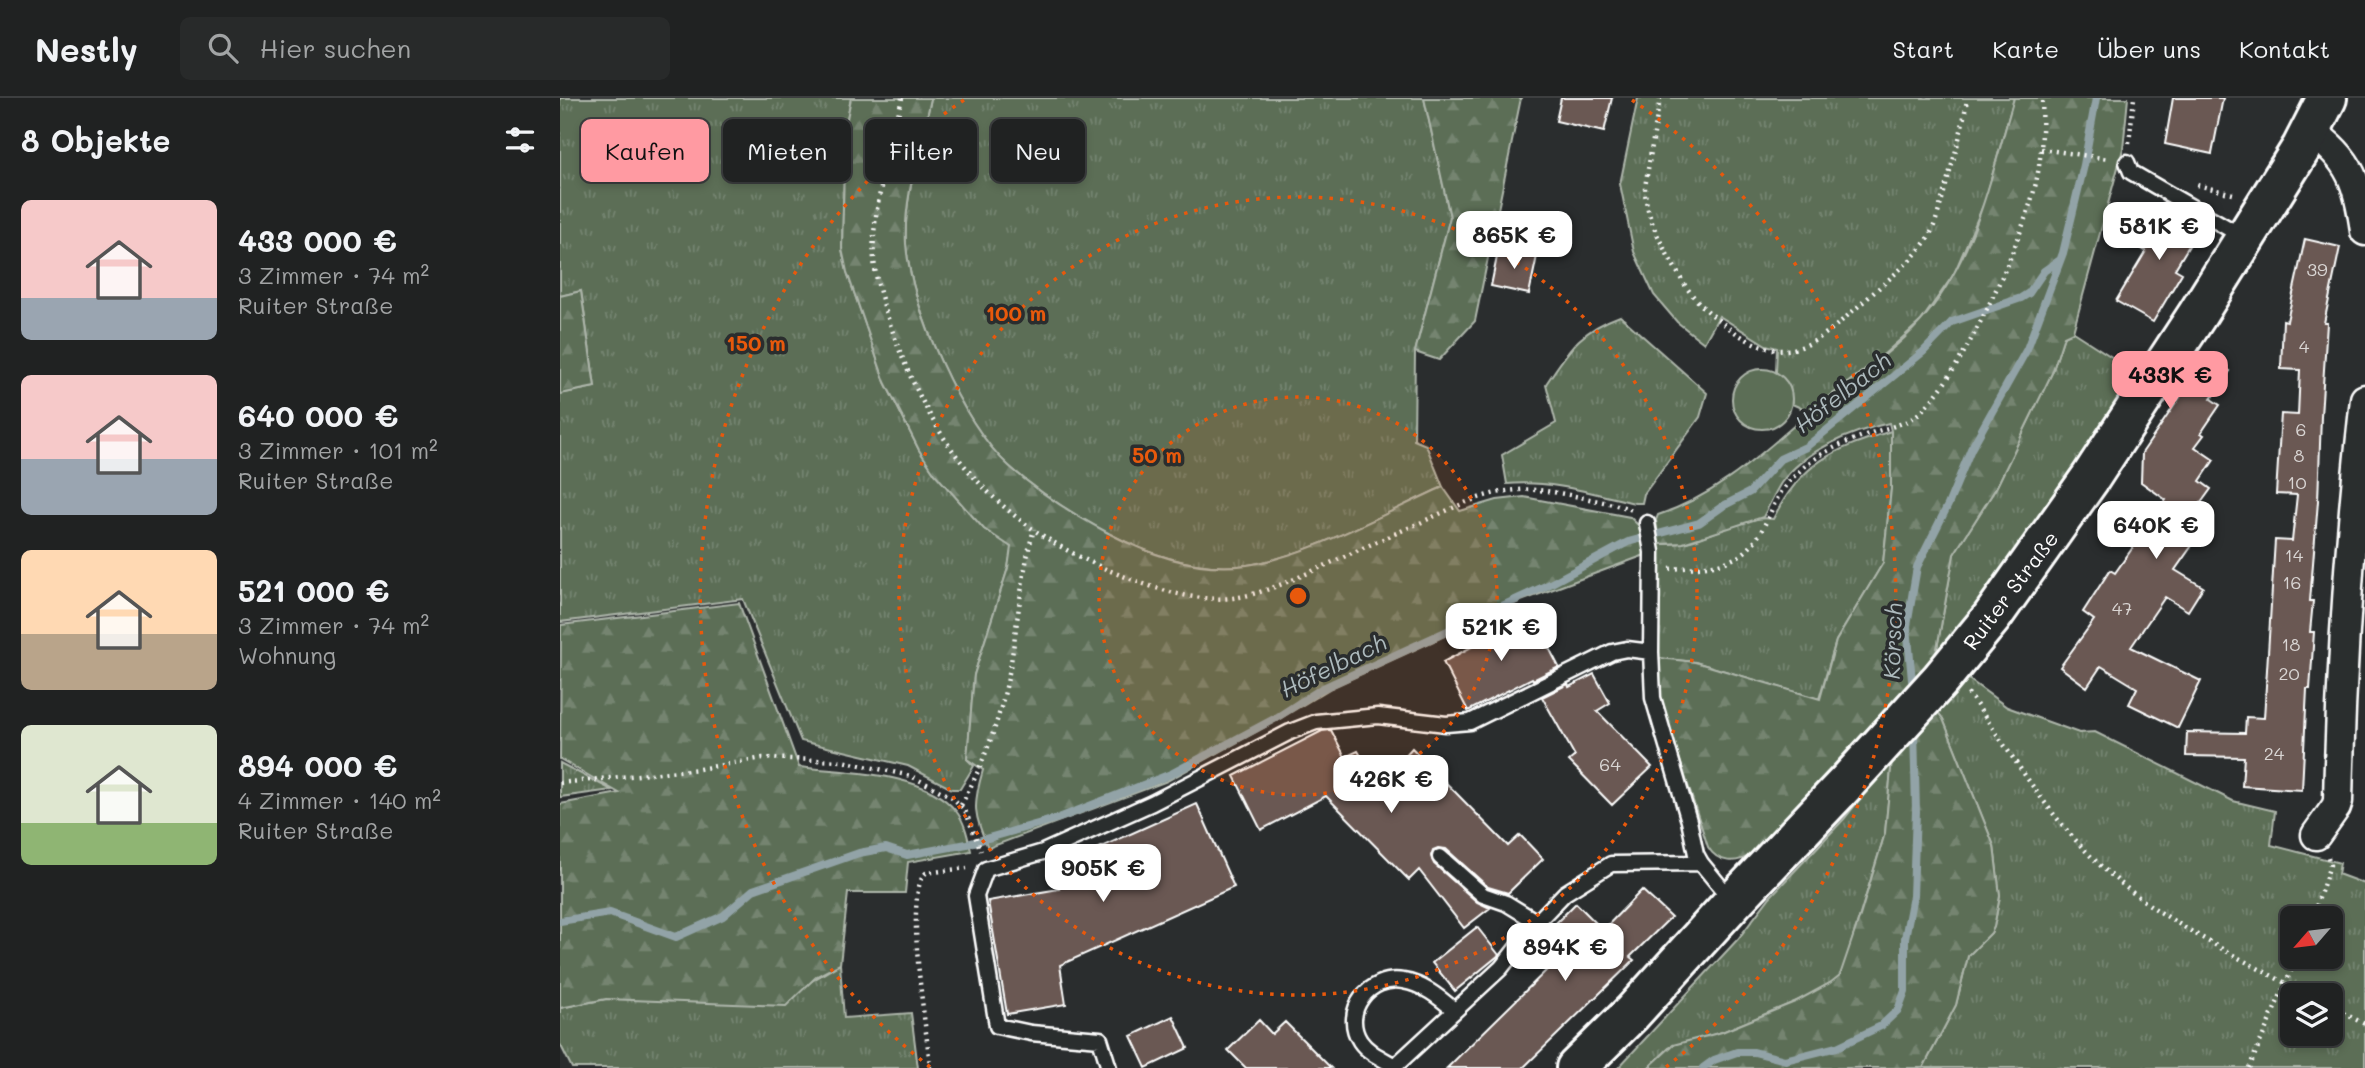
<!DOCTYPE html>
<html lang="de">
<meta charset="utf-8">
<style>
:root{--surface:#202222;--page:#282a2a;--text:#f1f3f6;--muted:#a2a4a5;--line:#3d3f40;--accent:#ff9aa2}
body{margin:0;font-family:Mali,sans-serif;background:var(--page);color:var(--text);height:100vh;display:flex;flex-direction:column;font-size:26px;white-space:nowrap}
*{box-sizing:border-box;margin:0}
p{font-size:23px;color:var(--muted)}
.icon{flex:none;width:38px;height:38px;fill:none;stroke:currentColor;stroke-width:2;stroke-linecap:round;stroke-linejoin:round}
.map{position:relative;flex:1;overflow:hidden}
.panel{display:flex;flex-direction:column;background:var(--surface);width:560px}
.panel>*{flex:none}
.guide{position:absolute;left:21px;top:21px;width:665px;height:63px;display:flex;gap:14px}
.needle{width:46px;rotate:242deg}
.fabs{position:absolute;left:1720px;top:808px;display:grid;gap:14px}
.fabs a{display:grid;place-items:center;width:63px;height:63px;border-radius:10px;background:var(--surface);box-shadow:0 4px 10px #0003,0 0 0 2px var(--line);font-size:35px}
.price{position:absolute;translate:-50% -60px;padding:0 16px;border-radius:14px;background:#fff;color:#222;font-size:23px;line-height:46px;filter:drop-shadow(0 2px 4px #0008)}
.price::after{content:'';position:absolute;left:50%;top:42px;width:21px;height:16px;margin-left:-10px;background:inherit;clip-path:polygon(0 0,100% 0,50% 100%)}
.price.selected{background:var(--accent);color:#111}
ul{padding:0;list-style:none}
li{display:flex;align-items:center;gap:21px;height:175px;padding:0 21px}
li span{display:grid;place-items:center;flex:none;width:196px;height:140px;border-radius:10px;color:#555}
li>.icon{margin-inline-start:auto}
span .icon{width:84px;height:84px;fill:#fffc;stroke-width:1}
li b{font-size:30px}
h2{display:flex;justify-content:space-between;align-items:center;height:84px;padding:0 21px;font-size:30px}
.pill{padding:0 24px;border-radius:10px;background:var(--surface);box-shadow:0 4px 10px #0003,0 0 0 2px var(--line);font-size:24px;line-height:63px}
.pill.selected{background:var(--accent);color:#111}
header{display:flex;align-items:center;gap:42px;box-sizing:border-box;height:98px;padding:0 35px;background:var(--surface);border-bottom:2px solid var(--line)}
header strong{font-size:33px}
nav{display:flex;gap:38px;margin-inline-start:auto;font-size:24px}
.search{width:490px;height:63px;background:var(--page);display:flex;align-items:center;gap:18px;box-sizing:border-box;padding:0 24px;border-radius:10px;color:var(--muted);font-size:26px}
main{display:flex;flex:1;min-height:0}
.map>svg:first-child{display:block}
</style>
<header>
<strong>Nestly</strong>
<div class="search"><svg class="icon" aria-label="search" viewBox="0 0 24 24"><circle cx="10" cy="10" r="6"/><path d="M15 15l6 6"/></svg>Hier suchen</div>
<nav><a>Start</a><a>Karte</a><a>Über uns</a><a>Kontakt</a></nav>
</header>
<main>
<section class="panel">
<h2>8 Objekte<svg class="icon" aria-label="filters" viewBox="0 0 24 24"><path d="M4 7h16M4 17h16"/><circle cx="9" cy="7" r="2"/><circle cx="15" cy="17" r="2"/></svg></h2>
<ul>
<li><span style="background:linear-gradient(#f6c9c9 70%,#9aa5b1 0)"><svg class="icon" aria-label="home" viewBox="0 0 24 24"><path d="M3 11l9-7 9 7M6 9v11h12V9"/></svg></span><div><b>433 000 €</b><p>3 Zimmer · 74 m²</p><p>Ruiter Straße</p></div></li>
<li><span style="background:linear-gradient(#f6c9c9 60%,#9aa5b1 0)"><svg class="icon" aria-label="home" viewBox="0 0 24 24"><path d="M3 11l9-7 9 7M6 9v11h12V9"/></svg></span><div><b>640 000 €</b><p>3 Zimmer · 101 m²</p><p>Ruiter Straße</p></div></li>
<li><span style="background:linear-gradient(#ffd9b3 60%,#b9a48a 0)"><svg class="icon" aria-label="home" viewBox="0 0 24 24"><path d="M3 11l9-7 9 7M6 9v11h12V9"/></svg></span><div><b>521 000 €</b><p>3 Zimmer · 74 m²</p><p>Wohnung</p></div></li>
<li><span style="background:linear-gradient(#dfe7d0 70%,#8fb573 0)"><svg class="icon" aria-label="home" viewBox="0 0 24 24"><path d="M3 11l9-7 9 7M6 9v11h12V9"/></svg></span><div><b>894 000 €</b><p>4 Zimmer · 140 m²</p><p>Ruiter Straße</p></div></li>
</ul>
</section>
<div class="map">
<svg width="1805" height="970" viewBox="0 0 1805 970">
<defs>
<pattern id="grass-tufts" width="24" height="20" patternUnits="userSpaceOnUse" patternTransform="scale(1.75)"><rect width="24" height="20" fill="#5c6e57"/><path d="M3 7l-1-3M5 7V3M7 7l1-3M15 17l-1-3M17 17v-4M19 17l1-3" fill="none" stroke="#748470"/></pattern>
<pattern id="forest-firs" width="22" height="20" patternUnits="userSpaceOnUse" patternTransform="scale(1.75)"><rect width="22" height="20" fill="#5c6e57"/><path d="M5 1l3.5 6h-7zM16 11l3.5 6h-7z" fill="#748470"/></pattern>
</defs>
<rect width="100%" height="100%" fill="#2a2d2e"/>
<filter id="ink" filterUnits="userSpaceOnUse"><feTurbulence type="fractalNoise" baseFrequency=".0143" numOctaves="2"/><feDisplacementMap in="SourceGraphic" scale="14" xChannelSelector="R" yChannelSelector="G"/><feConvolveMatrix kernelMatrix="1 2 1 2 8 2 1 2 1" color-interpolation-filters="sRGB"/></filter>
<g filter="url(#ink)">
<path fill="url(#grass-tufts)" stroke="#aeb6ab" stroke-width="2" fill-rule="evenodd" d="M0,0H291L285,31L282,151L287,174L325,284L359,352L375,376L424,431L452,448L448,470L414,577L407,661L414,668L400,691H392L348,668L241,643L183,501L0,524V296L35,289L21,193L0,198Z
M371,0H864L890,119L855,254L854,342L866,347L883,389C825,415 749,458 687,467C639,474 592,458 550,436C514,417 480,396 449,368C401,325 351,210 346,146C343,97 362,47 371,0Z
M1078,0H1454L1425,103L1394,176L1361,223L1322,258L1250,314L1232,306L1230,290L1216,274L1217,250L1206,247L1159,218L1144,245L1117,224L1094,197L1074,154L1060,86Z
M1060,218L1147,295L1140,319L1084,396L1082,405H1075C1032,395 991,382 947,386L942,357L996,325L986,286C1009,252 1019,233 1060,218Z
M1513,234L1575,274C1513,371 1450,467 1376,556L1394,456L1436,390L1492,275L1504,238Z
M1331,333V391L1323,465L1276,543L1259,601L1135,564L1099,560L1096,491L1099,446C1106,446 1114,446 1122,445C1152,440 1182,416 1213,421C1242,363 1273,352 1331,333Z
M1407,580L1447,609L1519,635L1535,634L1673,703L1715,713L1711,747L1780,765L1778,776L1805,786V970H1363L1396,907L1408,858L1431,835L1434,829L1440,798L1434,748L1383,621L1377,613ZM1732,821H1771V859H1732ZM1732,898H1771V936H1732Z
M1332,661L1325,735L1283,872L1277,881L1244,900L1162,934L1109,950L1088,970H1058L1178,841L1210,799L1284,721Z
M0,665L52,692L0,699Z
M280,866L284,920L351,915L358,970H12L0,946V910L46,901L250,884Z"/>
<path fill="url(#forest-firs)" stroke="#aeb6ab" stroke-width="2" d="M291,0H371C362,47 343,97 346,146C351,210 401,325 449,368C480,396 514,417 550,436C592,458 639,474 687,467C749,458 825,415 883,389L900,413L937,402L964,399L1070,419L1080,429L1085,457L961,503L771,590L718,622L607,683L428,750C414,715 412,709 423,672L407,661L414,577L448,470L451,449L424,431L375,376L359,352L325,284L287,174L282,151L285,31Z
M864,0H961L915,223L879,262L855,254L890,119Z
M1454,0H1568L1563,51L1513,234L1504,238L1492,275L1436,390L1394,456L1376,556L1192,756C1177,766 1158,766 1148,749L1101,604L1099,560L1135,564L1260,601L1276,543L1323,465L1331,391V333L1329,325C1290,334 1245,352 1221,385C1214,396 1209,408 1203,419L1123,445L1099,446L1096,422L1098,417C1159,397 1203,354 1250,314C1286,284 1329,259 1361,223C1415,162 1432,76 1454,0Z
M21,193L35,289L0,296V198Z
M179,505L239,669C286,675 364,673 396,713C405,724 408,740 411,753L348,764L345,795H288L280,866L257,878L226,908L46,901L0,910V706L59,695L0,661L1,527Z
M1377,613L1383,621L1434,748L1440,798L1434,829L1431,835L1408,858L1396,907L1363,970H1088L1113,947L1162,934L1235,904L1270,885L1280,877L1300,818L1325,735L1332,661Z"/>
<path fill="#5c6e57" stroke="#aeb6ab" stroke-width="2" d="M1172 301a30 30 0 1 1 60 0a30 30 0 1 1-60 0Z"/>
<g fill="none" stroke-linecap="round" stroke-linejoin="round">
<path stroke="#92a3a7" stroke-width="8" d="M1353,593L1347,528L1357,469L1388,407L1411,351L1467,251L1503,155L1524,67L1536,0
M0,823L50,815L116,839L163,818L193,792L299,755L326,750L347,757L407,746L499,720L611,676L716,620L761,591L988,487L1068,444L1139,425L1163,408L1190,394L1220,361L1246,349L1363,254L1392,224L1461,200L1469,195L1484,173L1500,162
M1143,970L1154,962L1177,954H1194L1225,962L1277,949L1321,928L1338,912L1345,893V840L1353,798L1356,713L1354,630"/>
</g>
<path fill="#6a5953" stroke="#fff" stroke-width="2" d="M1001,0H1052L1044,34L996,23Z
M1613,0H1663L1652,56L1605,46Z
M1604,104L1642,126L1615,171L1622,175L1593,224L1556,203L1586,153L1578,149Z
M1745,141L1780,149L1764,225H1767L1761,318L1758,403L1750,503H1753L1750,534H1754L1750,591H1747L1742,692L1682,688L1684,659L1626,658L1627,634L1685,635L1686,619L1704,620L1715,442L1732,443L1737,397L1716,396L1721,316L1738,317L1740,272L1721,271L1723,222L1727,223Z
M939,149L977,158L969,196L931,188Z
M1648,258L1670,273L1651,301L1660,307L1641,335L1644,337L1635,349L1654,362L1640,383L1651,391L1638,409L1652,419L1615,472L1643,489L1628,513L1605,499L1571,549L1641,583L1618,630L1569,606L1577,590L1541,568L1527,589L1500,569L1534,522L1523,514L1550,472L1555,475L1606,402L1581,384L1582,355Z
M972,517L999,569L973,582L972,580L908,613L883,564Z
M1034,576L1050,605L1037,613L1092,669L1052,707L1009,663L1015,658L982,599L1008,586L1009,589Z
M771,632L785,659L798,653L815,681L840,657L843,660L852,650L948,748L960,737L983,761L948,795L928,789L886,751L878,750L873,752L871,758L874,766L917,804L930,810L904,830L859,772L849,782L766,698L701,732L674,678L762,633Z
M637,706L674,789L500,867L506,906L447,916L428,803L499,791L490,772Z
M1082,792L1111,819L1070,859L1074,862L963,970H887L999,860L980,841L1016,805L1043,832Z
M917,829L939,857L895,893L872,865Z
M613,918L628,950L586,970L571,938Z
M699,922L712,936L725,924L771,970H686L668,952Z"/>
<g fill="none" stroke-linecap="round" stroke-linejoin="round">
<defs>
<path id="service" d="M1567,64L1571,74L1685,140
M1087,425L1092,454L1091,554L1093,600L1129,723L1136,756L1141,765L1172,803
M880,759L923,797L946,805L977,824
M835,968C823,961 808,955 800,943C781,913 810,877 843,883C863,886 879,899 894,912
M549,970L540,941L471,935L437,928L416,798L426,771L483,754L592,705L730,634L756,624L818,618L886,626L910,624L1052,554L1067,551L1091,554
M833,970L941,870L977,824L1005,795L1051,766L1141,765"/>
<path id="minor" d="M1751,34C1791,60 1799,88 1805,133
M1756,737L1776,709L1778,703C1781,569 1790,434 1805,301"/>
<path id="secondary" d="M1016,970L1072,915L1173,804L1289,682L1381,581L1432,519L1531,379L1637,217L1742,49L1767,0"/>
</defs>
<use href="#service" stroke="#fff" stroke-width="19"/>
<use href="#minor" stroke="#fff" stroke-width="33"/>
<use href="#secondary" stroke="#fff" stroke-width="44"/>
<path stroke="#fff" stroke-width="4.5" stroke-dasharray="2 5" stroke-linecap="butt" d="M342,0C332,45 310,117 314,161C316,189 327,217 336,243C380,361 445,432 563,478C598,492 636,504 673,500C704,496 736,480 764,468C796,453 829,438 862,424C893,410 923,394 958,392C980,390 1003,396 1025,400C1041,404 1059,406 1074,413
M1100,0L1085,89C1085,121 1104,150 1119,177C1130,198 1146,213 1165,227C1231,277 1257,244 1310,198C1330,179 1355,162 1369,138C1376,126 1379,111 1383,98C1392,65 1403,33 1407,0
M1569,45L1574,0
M1481,51L1549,61
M1637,87L1677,97
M1110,471C1131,469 1154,470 1173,461C1202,448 1206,417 1222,393C1227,385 1235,377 1243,370C1263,352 1289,343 1314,334C1327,330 1342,327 1354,319C1398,289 1467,133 1477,80C1482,54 1483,26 1482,0
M1408,595C1451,654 1487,718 1541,768C1601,824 1678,858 1749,898
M0,685L139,671L203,660L282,663L351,678L392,699L405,712L421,753
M401,707C425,664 441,618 450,570C458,524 461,477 474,431
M1752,821L1770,767L1768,759
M1771,909L1805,926
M370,970C368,936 342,794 366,775L407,770
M1689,970L1737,859"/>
<use href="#service" stroke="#2a2d2e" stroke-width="14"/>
<use href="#minor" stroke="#2a2d2e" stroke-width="28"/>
<use href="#secondary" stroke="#2a2d2e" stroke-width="38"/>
</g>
</g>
<circle cx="738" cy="498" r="199" fill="#e8590c" fill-opacity=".12"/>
<g fill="none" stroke="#e8590c" stroke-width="3.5" stroke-dasharray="3.5 7">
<circle cx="738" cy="498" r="199"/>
<circle cx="738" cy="498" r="399"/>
<path d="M370 969A598 598 0 0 1 404 2M1072 2A598 598 0 0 1 1106 969"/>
</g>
<g text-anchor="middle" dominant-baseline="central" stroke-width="7" stroke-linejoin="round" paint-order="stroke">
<g font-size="18" fill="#dad6d4">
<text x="1757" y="171">39</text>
<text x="1744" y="248">4</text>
<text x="1741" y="331">6</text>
<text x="1739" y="357">8</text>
<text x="1737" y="384">10</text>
<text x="1734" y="457">14</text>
<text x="1732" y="484">16</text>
<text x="1562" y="510">47</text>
<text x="1731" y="546">18</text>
<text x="1729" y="575">20</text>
<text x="1714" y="655">24</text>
<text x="1050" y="666">64</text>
</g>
<g font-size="21" fill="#fff" stroke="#2a2d2e">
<text transform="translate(1450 492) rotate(-53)">Ruiter Straße</text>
</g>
<g font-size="23" font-style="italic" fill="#adbabd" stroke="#2a2d2e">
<text transform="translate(1282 294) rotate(-38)">Höfelbach</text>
<text transform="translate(1332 543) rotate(-88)">Körsch</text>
<text transform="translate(773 567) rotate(-26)">Höfelbach</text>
</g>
</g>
<circle cx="738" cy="498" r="10" fill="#e8590c" stroke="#2a2d2e" stroke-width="3.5"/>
<g font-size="21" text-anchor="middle" font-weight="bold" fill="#e8590c" stroke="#2a2d2e" stroke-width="7" stroke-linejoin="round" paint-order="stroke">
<text x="456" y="223">100 m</text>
<text x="196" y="253">150 m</text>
<text x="597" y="365">50 m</text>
</g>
</svg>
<div class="fabs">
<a><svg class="needle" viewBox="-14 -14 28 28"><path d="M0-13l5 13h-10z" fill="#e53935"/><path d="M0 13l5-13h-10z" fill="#a2a4a5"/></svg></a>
<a><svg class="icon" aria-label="layers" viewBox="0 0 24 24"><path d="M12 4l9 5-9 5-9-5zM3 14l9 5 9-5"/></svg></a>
</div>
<b class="price" style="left:1599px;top:164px">581K €</b>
<b class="price" style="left:954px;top:173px">865K €</b>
<b class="price selected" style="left:1610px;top:313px">433K €</b>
<b class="price" style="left:1596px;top:463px">640K €</b>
<b class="price" style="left:941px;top:565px">521K €</b>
<b class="price" style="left:831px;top:717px">426K €</b>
<b class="price" style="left:543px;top:806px">905K €</b>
<b class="price" style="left:1005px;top:885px">894K €</b>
<div class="guide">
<a class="pill selected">Kaufen</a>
<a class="pill">Mieten</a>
<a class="pill">Filter</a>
<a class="pill">Neu</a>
</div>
</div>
</main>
